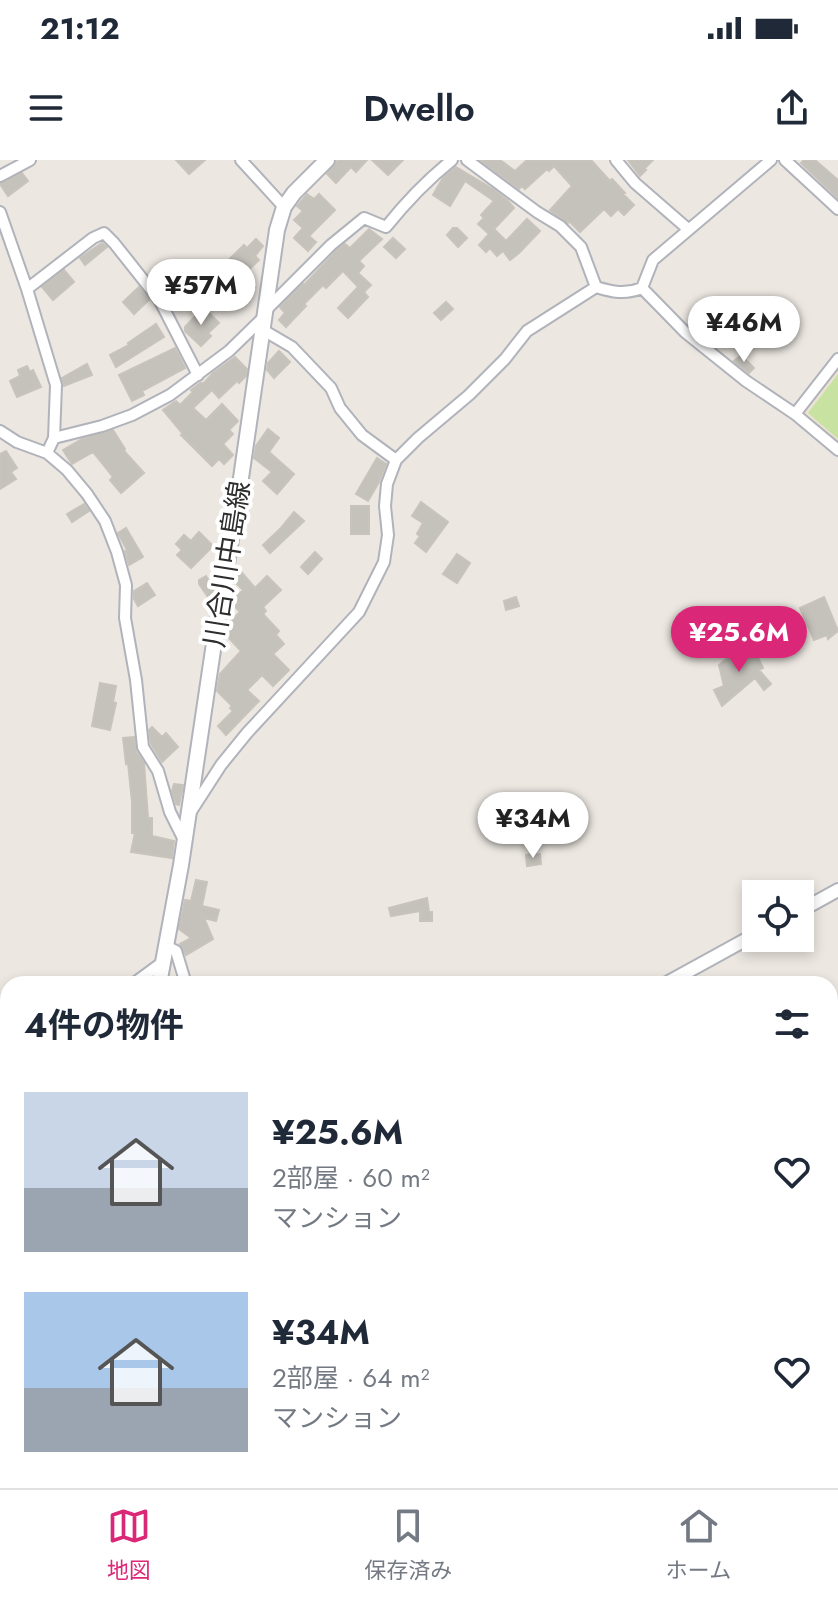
<!DOCTYPE html>
<html lang="ja">
<meta charset="utf-8">
<style>
:root{--surface:#fff;--page:#f6f6f7;--text:#1f2937;--muted:#747a83;--line:#e0e1e3;--accent:#db2777}
body{margin:0;font-family:Jost,"Noto Sans JP",sans-serif;background:var(--page);color:var(--text);height:100vh;display:flex;flex-direction:column;font-size:30px;white-space:nowrap}
*{box-sizing:border-box;margin:0}
p{font-size:26px;color:var(--muted)}
.icon{flex:none;width:44px;height:44px;fill:none;stroke:currentColor;stroke-width:2;stroke-linecap:round;stroke-linejoin:round}
.map{position:relative;flex:1;overflow:hidden}
.side{position:absolute;left:0px;top:816px;width:838px;height:512px;display:flex;flex-direction:column;background:var(--surface);border-radius:24px 24px 0 0;box-shadow:0 4px 12px #0003}
.side>*{flex:none}
.fabs{position:absolute;left:742px;top:720px;display:grid;gap:16px}
.fabs a{display:grid;place-items:center;width:72px;height:72px;border-radius:0px;background:var(--surface);box-shadow:0 4px 12px #0003;font-size:40px}
.price{position:absolute;translate:-50% -68px;padding:0 18px;border-radius:28px;background:#fff;color:#222;font-size:26px;line-height:52px;filter:drop-shadow(0 2px 4px #0008)}
.price::after{content:'';position:absolute;left:50%;top:48px;width:24px;height:18px;margin-left:-12px;background:inherit;clip-path:polygon(0 0,100% 0,50% 100%)}
.price.current{background:var(--accent);color:#fff}
ul{padding:0;list-style:none}
li{display:flex;align-items:center;gap:24px;height:200px;padding:0 24px}
li span{display:grid;place-items:center;flex:none;width:224px;height:160px;border-radius:0px;color:#555}
li>.icon{margin-inline-start:auto}
span .icon{width:96px;height:96px;fill:#fffc;stroke-width:1}
li b{font-size:34px}
h2{display:flex;justify-content:space-between;align-items:center;height:96px;padding:0 24px;font-size:34px}
.status{display:flex;justify-content:space-between;align-items:center;height:56px;padding:0 40px;background:var(--surface);direction:ltr}
.status svg{height:22px;fill:currentColor}
header{display:flex;justify-content:space-between;align-items:center;height:104px;padding:0 24px;background:var(--surface);font-size:36px;font-weight:600}
.tab-bar{display:flex;justify-content:space-around;align-items:center;height:112px;border-top:2px solid var(--line);background:var(--surface);font-size:22px;color:var(--muted)}
.tab-bar a{display:grid;justify-items:center;gap:4px}
.tab-bar .current{color:var(--accent)}
.map>svg:first-child{display:block}
</style>
<div class="status"><b>21:12</b><svg viewBox="0 0 49 12"><path d="M0 12V9h3v3zM5 12V6h3v6zM10 12V3h3v9zM15 12V0h3v12zM26 1h20v11H26zM47 4h2v5h-2z"/></svg></div>
<header><svg class="icon" aria-label="menu" viewBox="0 0 24 24"><path d="M4 6h16M4 12h16M4 18h16"/></svg>Dwello<svg class="icon" aria-label="share" viewBox="0 0 24 24"><path d="M12 15V3M7 8l5-5 5 5M5 13v7h14v-7"/></svg></header>
<div class="map">
<svg width="838" height="1328" viewBox="0 0 838 1328">
<rect width="100%" height="100%" fill="#ece7e1"/>
<path fill="#ece3d3" d="M838,207V282L803,252Z"/>
<path fill="#b9dca4" d="M0,884H8V1118L0,1122Z"/>
<path fill="#c8e2a2" d="M838,214V279L808,253Z"/>
<g fill="none" stroke-linecap="round" stroke-linejoin="round">
<path stroke="#81cae1" stroke-width="3" d="M830,1284L838,1286
M727,1325L745,1320
M715,1328H716"/>
</g>
<path fill="#c5c2bc" stroke="#c8c3bb" stroke-width="2" d="M176,0H205L189,14Z
M338,0H367L356,12L351,7L336,23L327,14Z
M372,0H403L388,15Z
M480,0H500L515,11L527,0H591L610,21L612,19L625,33L623,34L634,45L624,55L618,49L611,56L604,49L580,72L569,61L568,63L550,50L572,26L554,6L549,11L547,9L525,29L522,26L519,29Z
M628,0H653L644,9L646,10L640,16Z
M804,0H815L838,20V38L801,3Z
M456,7L493,29L508,41L514,48L494,69L506,81L527,59L540,71L519,93L510,100L503,91L497,96L490,88L486,92L479,85L489,74L478,64L484,58L481,55L494,41L465,21L450,46L433,35L443,18Z
M22,13L28,21L8,36L0,24Z
M307,34L314,39L319,34L335,50L309,76L316,82L308,91L294,78L303,68L294,60L303,51L297,46Z
M453,68H457L467,78L458,87L447,75Z
M369,69L382,79L359,101L364,106L358,113L371,125L364,132L368,137L348,158L338,148L358,127L363,132L343,111L326,128L323,125L304,144L306,146L286,167L279,160L285,153L280,147L303,124L304,125L336,91L345,84L350,88Z
M393,78L405,89L396,98L384,87Z
M256,79L263,86L255,96L259,100L244,114L255,127L245,137L219,109L244,85L247,88Z
M102,83L107,87L85,105L80,98Z
M64,110L74,122L53,140L42,127Z
M139,127L149,140L134,154L123,142Z
M446,142L453,149L441,160L434,153Z
M206,150L219,163L208,173L211,176L201,186L185,171V167L197,154L200,156Z
M156,164L164,177L116,207L110,195L129,185L128,183Z
M175,188L185,208L142,231L144,235L132,241L119,215Z
M279,191L290,202L274,218L267,210L268,203Z
M741,195L754,208L749,213L734,201Z
M235,197L247,209L246,216L239,223L237,221L219,238L212,230L193,248L206,260L222,244L238,261L229,270L233,274L223,284L233,295L224,304L219,299L212,306L181,275L183,274L163,250L176,241L180,245L193,232L191,230L200,223H204L213,213Z
M87,204L92,215L64,226L62,218Z
M27,206L30,212L33,210L41,227L17,237L10,221L20,216L18,210Z
M268,269L279,278L269,292L294,314L277,334L263,321L272,312L254,298L256,286Z
M113,270L125,289L124,291L144,313L121,333L110,320L113,317L93,292L72,304L63,290L82,279Z
M6,291L17,308L11,312L16,319L0,329V294Z
M377,298L386,304L379,322L368,341L356,334Z
M421,342L448,362L426,392L415,383L420,376L417,374L423,363L412,356Z
M84,344L89,351L72,362L67,354Z
M351,346H369V374H351Z
M294,352L304,361L270,393L263,385L281,368Z
M126,368L143,397L129,405L125,391L127,390L118,373Z
M199,372L213,386L191,408L177,395L182,390L176,384L184,375L191,381Z
M315,392L322,399L308,414L301,407Z
M457,394L470,403L457,423L443,414Z
M237,407L255,428L267,416L281,430L263,447L266,451L263,454L279,471L276,475L284,484L273,494L289,510L273,526L262,515L247,530L259,541L226,575L218,566L233,551L230,548L232,546L217,531L220,514L241,491L226,475L227,464L240,452L231,442L243,430L234,421Z
M206,416L213,427L212,435L208,437L199,424V420Z
M147,423L155,435L138,446L134,439V431Z
M516,437L519,446L506,450L504,441Z
M824,437L838,471L828,479L827,475L814,480L800,448Z
M744,484L750,498L756,494L763,508L759,510L771,524L764,530L755,518L722,546L714,530L724,526L719,505Z
M100,523L116,526L113,542L116,543L110,570L92,566Z
M152,567L162,577L166,573L178,587L162,602L151,584L149,570Z
M134,577L136,591L144,603L148,658H152V676L174,681L172,698L131,692L135,673H132V642L128,603L126,604L123,578Z
M174,624L183,625L179,645L176,644L172,631Z
M540,694L541,704L527,706L526,695Z
M196,720L207,722L202,746L219,750L216,761L204,758L213,779L186,795L180,784L191,778L179,769L185,740L191,741Z
M427,738L429,752H432V761H420V751L391,756L389,748Z"/>
<g fill="none" stroke-linecap="round" stroke-linejoin="round">
<defs>
<path id="minor" d="M241,0L284,47
M467,0L537,52L560,66L581,87L596,127
M616,0L635,23L688,69
M771,0L653,100L642,128L685,172L746,221L795,254
M785,0L838,49
M0,16L30,0
M0,52L27,129L56,225L54,278L47,293L17,282L0,271
M27,129L93,78L104,73L114,83L160,141L198,215
M266,150L331,85L364,58L386,67C406,42 427,20 452,0
M263,170L292,187L331,228L340,248L362,275L396,300
M838,199L795,254L838,290
M54,278L102,266L132,255L170,235L229,191L265,156
M47,293L67,310L87,334L105,361L117,392L126,425L125,458L136,520L143,587L158,611L170,652L184,680
M192,650L221,605L247,573L359,452L384,402L388,375L385,346L387,324L396,300L418,278L469,235L505,199L527,171L596,127C612,132 625,135 642,128
M166,786L176,791L186,824
M133,824L163,802
M0,877L8,876
M834,1145L838,1072
M345,1320L347,1328
M719,1320L721,1328
M289,1328L316,1320"/>
<path id="tertiary" d="M800,751L838,730
M665,824L756,774
M0,1178L8,1173"/>
<path id="secondary" d="M159,824L181,705L213,490L241,318L277,70L284,47L294,33L327,0
M67,1328L69,1320"/>
</defs>
<use href="#minor" stroke="#b1b3bb" stroke-width="14"/>
<use href="#tertiary" stroke="#b1b3bb" stroke-width="16"/>
<use href="#secondary" stroke="#b1b3bb" stroke-width="18"/>
<use href="#minor" stroke="#fff" stroke-width="10"/>
<use href="#tertiary" stroke="#fff" stroke-width="12"/>
<use href="#secondary" stroke="#fff" stroke-width="14"/>
</g>
<g text-anchor="middle" dominant-baseline="central" stroke-width="8" stroke-linejoin="round" paint-order="stroke">
<g font-size="28" fill="#2d2d2d" stroke="#fff">
<text transform="translate(227 404) rotate(-81)">川合川中島線</text>
</g>
</g>
</svg>
<div class="fabs">
<a><svg class="icon" aria-label="locate" viewBox="0 0 24 24"><circle cx="12" cy="12" r="6"/><path d="M12 2v4M12 18v4M2 12h4M18 12h4"/></svg></a>
</div>
<b class="price" style="left:201px;top:167px">¥57M</b>
<b class="price" style="left:744px;top:204px">¥46M</b>
<b class="price current" style="left:739px;top:514px">¥25.6M</b>
<b class="price" style="left:533px;top:700px">¥34M</b>
<section class="side">
<h2>4件の物件<svg class="icon" aria-label="filters" viewBox="0 0 24 24"><path d="M4 7h16M4 17h16"/><circle cx="9" cy="7" r="2"/><circle cx="15" cy="17" r="2"/></svg></h2>
<ul>
<li><span style="background:linear-gradient(#c9d6e8 60%,#9aa5b1 0)"><svg class="icon" aria-label="home" viewBox="0 0 24 24"><path d="M3 11l9-7 9 7M6 9v11h12V9"/></svg></span><div><b>¥25.6M</b><p>2部屋 · 60 m²</p><p>マンション</p></div><svg class="icon" aria-label="heart" viewBox="0 0 24 24"><path d="M12 20l-8-8c-3-5 5-10 8-4 3-6 11-1 8 4z"/></svg></li>
<li><span style="background:linear-gradient(#a9c7e8 60%,#9aa5b1 0)"><svg class="icon" aria-label="home" viewBox="0 0 24 24"><path d="M3 11l9-7 9 7M6 9v11h12V9"/></svg></span><div><b>¥34M</b><p>2部屋 · 64 m²</p><p>マンション</p></div><svg class="icon" aria-label="heart" viewBox="0 0 24 24"><path d="M12 20l-8-8c-3-5 5-10 8-4 3-6 11-1 8 4z"/></svg></li>
</ul>
</section>
</div>
<nav class="tab-bar">
<a class="current"><svg class="icon" aria-label="map" viewBox="0 0 24 24"><path d="M3 6l6-2 6 2 6-2v14l-6 2-6-2-6 2zM9 4v14M15 6v14"/></svg>地図</a>
<a><svg class="icon" aria-label="saved" viewBox="0 0 24 24"><path d="M7 4h10v16l-5-4-5 4z"/></svg>保存済み</a>
<a><svg class="icon" aria-label="home" viewBox="0 0 24 24"><path d="M3 11l9-7 9 7M6 9v11h12V9"/></svg>ホーム</a>
</nav>
